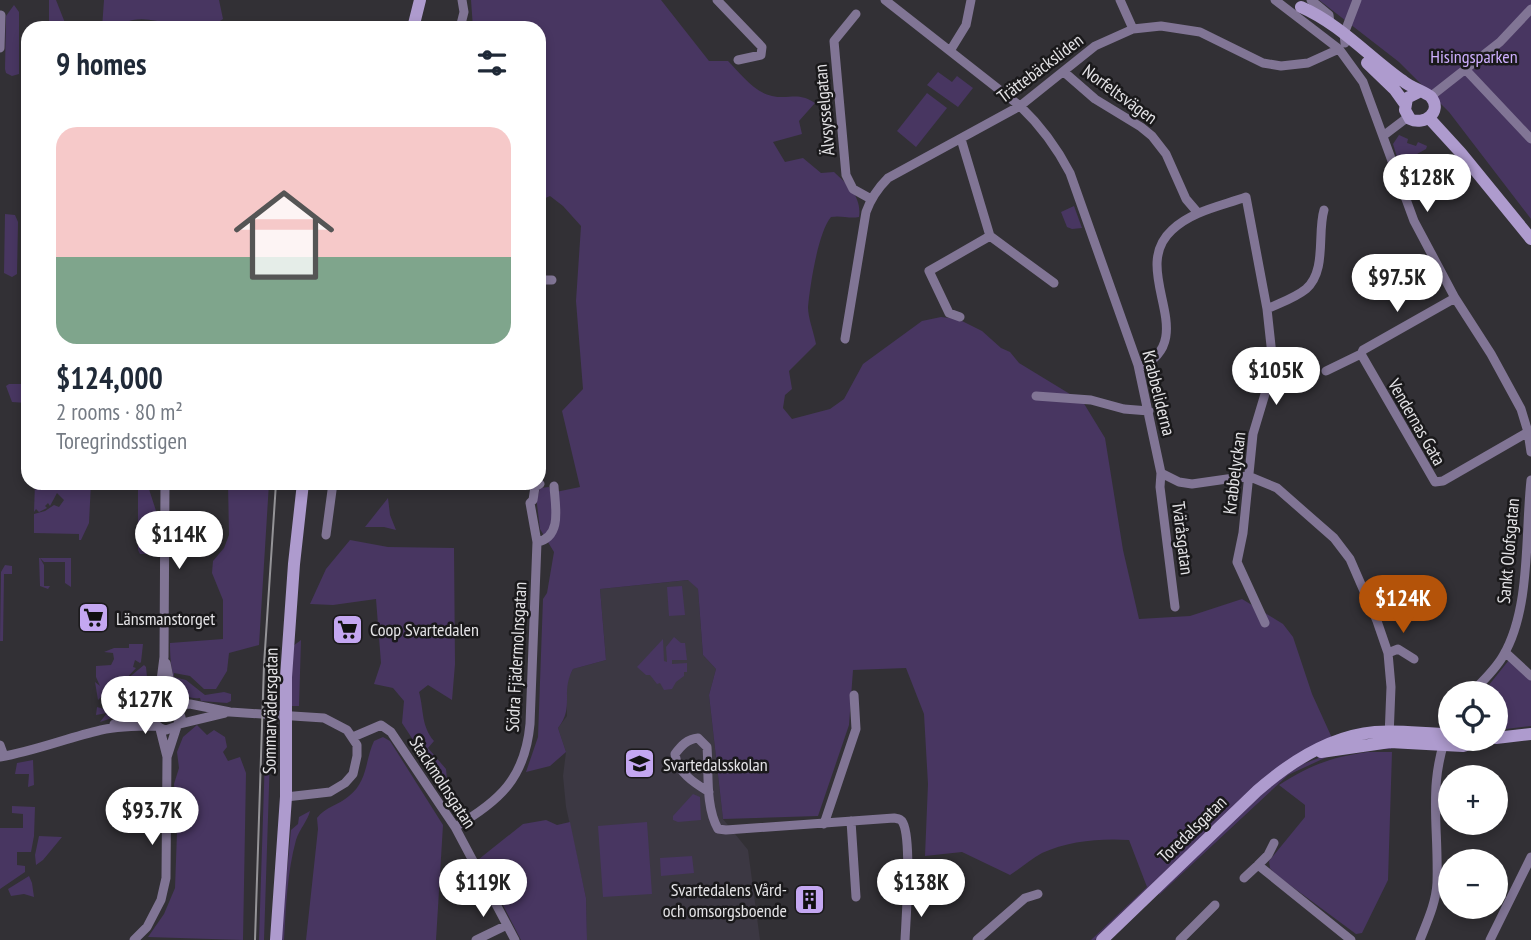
<!DOCTYPE html>
<meta charset="utf-8">
<style>
:root{--surface:#fff;--page:#f2f2f3;--text:#1f2937;--muted:#747a83;--accent:#b45309}
body{margin:0;font-family:"PT Sans Narrow",sans-serif;background:var(--page);color:var(--text);height:100vh;display:flex;flex-direction:column;font-size:26px;white-space:nowrap}
*{box-sizing:border-box;margin:0}
p{font-size:23px;color:var(--muted)}
.icon{flex:none;width:38px;height:38px;fill:none;stroke:currentColor;stroke-width:2;stroke-linecap:round;stroke-linejoin:round}
.map{position:relative;flex:1;overflow:hidden}
.drawer{position:absolute;left:21px;top:21px;width:525px;height:469px;display:flex;flex-direction:column;background:var(--surface);border-radius:21px;box-shadow:0 4px 10px #0003}
.drawer>*{flex:none}
.fabs{position:absolute;left:1438px;top:681px;display:grid;gap:14px}
.fabs a{display:grid;place-items:center;width:70px;height:70px;border-radius:50%;background:var(--surface);box-shadow:0 4px 10px #0003;font-size:35px}
.price{position:absolute;translate:-50% -60px;padding:0 16px;border-radius:24px;background:#fff;color:#222;font-size:23px;line-height:46px;filter:drop-shadow(0 2px 4px #0008)}
.price::after{content:'';position:absolute;left:50%;top:42px;width:21px;height:16px;margin-left:-10px;background:inherit;clip-path:polygon(0 0,100% 0,50% 100%)}
.price.selected{background:var(--accent);color:#fff}
ul{padding:0;list-style:none}
li{display:grid;align-content:center;gap:14px;height:371px;padding:0 35px}
li span{display:grid;place-items:center;height:217px;border-radius:21px;color:#555}
li>.icon{margin-inline-start:auto}
span .icon{width:126px;height:126px;fill:#fffc;stroke-width:1}
li b{font-size:30px}
h2{display:flex;justify-content:space-between;align-items:center;height:84px;padding:0 35px;font-size:30px}
.map>svg:first-child{display:block}
</style>
<div class="map">
<svg width="1531" height="940" viewBox="0 0 1531 940">
<rect width="100%" height="100%" fill="#323035"/>
<path fill="#3c3843" d="M689,580L698,589L703,655L716,669L709,695L723,819L748,850L760,940H587L586,898L566,807L563,776L566,752L558,728L567,716V681L573,669L606,660L600,589Z"/>
<path fill="#483661" d="M49,0H56L67,28H49Z
M104,0H219L223,19C219,21 214,27 209,28C187,35 158,15 133,20C120,23 118,28 102,28Z
M471,0H661L709,61H728C740,73 755,93 772,96C790,100 797,91 815,103L799,121L802,134L773,142L785,162L803,158L821,173L834,172C848,185 862,197 859,217C849,219 841,215 831,217C818,232 810,286 808,307C808,318 814,333 816,344L789,371L792,389L785,395L783,408L792,419L830,409L844,399L863,364L922,321L941,317L958,319L982,331L1001,348L1010,352L1019,363L1083,402L1105,438L1123,550L1139,619L1190,616L1242,599L1283,624L1293,637L1312,694L1332,738L1201,838L1095,940H1091L1147,887L1129,840C1101,838 1068,841 1042,853C1031,859 1021,868 1010,875L962,852L925,856L928,784L924,714L906,668L853,670L849,725L818,816L723,819L709,695L716,669L703,655L698,589L688,580L600,589L606,660L573,669C560,693 575,706 558,728L566,752L550,766L526,772L538,737L543,599L547,593L554,552L540,529L536,496H538L540,488L549,487L551,493L580,487L562,411L583,389L576,301L581,226L563,206L550,196L539,201V28H473Z
M1319,0H1531V219L1449,112L1399,62Z
M14,5L19,12V74L12,76L6,73L5,69L6,16Z
M938,72L952,82L957,76L973,88L958,107L927,85Z
M927,93L947,108L916,147L897,131Z
M1399,135L1408,139L1407,143L1416,146L1418,142L1427,146L1426,149L1399,164L1393,144Z
M1074,206L1082,228L1072,229L1067,227L1061,212Z
M5,214L15,215L18,222L17,274L12,277L4,273Z
M9,384H28V409L27,403L12,402L6,386Z
M35,483H62L65,486V483H91L89,523L81,540H79V534L34,533V514L45,511L54,505L59,507L64,500L57,493L50,506L48,503L45,506L47,508L39,512L36,509L34,512Z
M138,483H147L158,517L157,551L151,547L149,552L152,554H140L138,550Z
M228,483H269L259,645L229,653L227,671L216,689H204L190,676L174,673V677L186,680L205,695L224,692L231,694V701L227,703L201,701L200,698C172,702 170,663 170,643L223,639V600L212,573L213,561L224,548L229,535Z
M388,498L390,515L396,530L384,527H365Z
M350,540L388,547L454,548L455,664L452,700L428,685L419,692C424,710 421,726 434,741L428,748L446,769L447,780L442,784L402,723L404,701L393,688L374,684L381,663L376,599L333,605L310,604L326,569Z
M39,558H71V587L65,583V562H44L40,558L44,565V586H50L48,589L40,586Z
M5,565L12,566V574H4L3,641H0L1,572Z
M682,586L685,615L669,616L667,587Z
M674,637L681,643H685L687,660H672V664L687,663V672H684V676L676,682L672,689L664,690L660,683L657,684L650,675H646L637,667L663,639L664,661L667,662L666,647Z
M301,640L299,706H290L293,646Z
M129,644H143L141,662L140,663L135,660L133,667L136,668L125,680L109,689L98,700L95,682L100,686L96,677V666L111,665L114,659L113,653L104,652L114,648H129Z
M1509,660L1531,680V726L1506,729L1501,709L1496,710V693H1488L1485,690Z
M144,665L146,667L147,677H156L152,696L130,712L100,722L107,713L96,715L97,707L104,709L105,707L102,702L104,701L113,707L116,714L114,704L110,701V698H105L109,695L112,698L118,697L115,689Z
M267,694L272,695L264,940H259Z
M197,725L207,735L214,730L225,737L227,747L223,752L228,761L240,757L246,773L243,940L148,937L164,914L175,888L177,832L174,784L179,768L177,752L183,737Z
M383,737L390,741L443,825L436,940H306L318,829L317,818C325,807 339,805 349,796C368,781 365,760 374,741Z
M1391,745V749H1370L1329,756L1288,775L1159,895L1160,891L1275,782L1303,764L1329,754Z
M1368,752H1392L1388,880L1362,933L1356,934L1275,874L1270,868L1269,861L1305,817V805L1279,785C1310,765 1332,757 1368,752Z
M33,760L34,785L28,787L29,774H15L17,763Z
M693,794L700,797L701,820L678,822L673,820V816Z
M12,806L35,807L34,836L31,852H17V865L25,866V872L0,889V828H23V814L12,813Z
M310,811C308,820 299,830 296,840C287,873 286,907 284,940H280L291,830L298,824L299,817Z
M546,820L557,825L570,822L586,898L587,940H521L479,859L523,824Z
M647,822L652,894L603,897L598,826Z
M39,836L62,837L43,860L36,865L35,855Z
M692,856L694,873L661,876L660,858Z
M29,876L32,883L34,897L24,894L11,896L8,889Z"/>
<g fill="none" stroke-linecap="round" stroke-linejoin="round">
<path stroke="#817595" stroke-width="9" d="M717,0L762,47L761,55L738,60
M885,0L1020,106C1041,126 1057,148 1070,173L1138,365L1161,473L1179,482L1192,484L1248,476L1277,488L1334,538L1350,559L1377,621L1388,653L1391,687L1389,737
M1120,0L1133,29
M1275,0L1339,49L1363,82L1414,221L1455,298L1491,354L1521,409L1528,432L1531,452
M1311,0L1329,15L1330,24
M856,14L834,41L846,175L853,189L871,199
M460,28L464,12L462,0
M1345,43L1344,34L1357,0
M0,48L1,15
M950,51L966,25L971,0
M1465,69L1531,139
M1064,72L1095,99L1141,127L1152,136L1166,154L1186,199L1198,213
M1430,97L1500,42L1531,9
M1383,136L1408,117
M961,139L990,236L1054,283
M539,280H552
M1267,309C1280,303 1295,298 1306,289C1327,271 1317,233 1324,210
M960,317L949,313L929,271L990,236
M845,339L866,212C871,198 878,188 888,178L1020,106L1095,46L1133,29L1161,26L1200,32L1263,63L1281,66L1308,63L1339,49
M1361,354L1435,482L1443,481L1530,431
M1139,368C1204,338 1127,271 1172,230C1192,211 1221,206 1246,197L1267,309L1272,355L1268,384L1253,434L1243,533L1237,562L1265,623
M1326,371L1361,354L1363,350L1455,298
M1036,396L1091,400L1124,409L1149,411
M1161,473L1160,487L1175,607
M326,535L333,483
M537,542C563,537 555,505 554,486
M1505,652L1531,676
M1388,653L1398,649L1414,659
M166,663L174,703
M1471,693C1483,681 1495,670 1503,656C1531,609 1525,534 1531,480
M158,704L164,657L165,483
M177,706L181,717L177,726L166,730C146,725 149,703 168,701L177,706L190,704L230,712L324,718L347,730L357,745V756L353,774L345,783L330,792L286,797
M114,724L154,708
M179,724L225,713
M353,737L381,725L391,732L455,827L515,940
M0,745L4,756
M0,757C35,751 67,738 101,730C119,726 137,726 156,726
M167,757L177,726
M709,792C694,783 677,772 675,754C681,746 687,739 698,738L707,747C709,772 705,806 718,829L726,830L894,818C899,819 901,819 903,823C912,841 906,918 905,940
M851,821L856,897
M824,824L856,729L854,695
M455,827C500,801 525,778 530,724L537,542L530,503L533,500L535,487L540,484
M1274,843L1268,855L1258,865L1351,940
M1244,878L1258,865
M134,940L147,927L161,900L166,878L167,757L160,729
M476,940L507,925
M977,940L1025,898L1038,894
M1180,940L1215,905
M1420,940C1427,922 1436,903 1437,883C1439,820 1426,785 1451,722
M1490,940L1531,857"/>
<path stroke="#ae9bce" stroke-width="12" d="M1301,7C1340,24 1369,57 1403,81C1410,87 1427,93 1431,97C1443,112 1424,126 1410,119L1405,110L1407,98L1419,92
M413,28L420,0
M1367,63L1395,90L1405,104
M1429,118L1461,153L1531,239
M1496,738L1531,734
M1321,752L1390,742L1463,746L1489,738
M276,940L286,797V677L294,564L303,483
M1102,940L1257,791C1290,762 1330,736 1375,732C1400,730 1426,734 1451,734"/>
<path stroke="#959498" stroke-width="2" d="M255,940L264,665L276,483"/>
</g>
<defs>
<symbol id="supermarket-square" viewBox="-11 -11 22 22"><rect x="-9" y="-9" width="18" height="18" rx="4" fill="#c4a7f1" stroke="#1a191b"/><path d="M-6-5.5h2.5l.6 2H6L4.5 2H-2.5L-4.4-4H-6ZM-1.5 3.2a1.3 1.3 0 1 0 .1 0ZM3 3.2a1.3 1.3 0 1 0 .1 0Z" fill="#111"/></symbol>
<symbol id="school-square" viewBox="-11 -11 22 22"><rect x="-9" y="-9" width="18" height="18" rx="4" fill="#c4a7f1" stroke="#1a191b"/><path d="M0-5L7-2L0 1L-7-2ZM-4 1L0 2.5L4 1V4Q0 6-4 4Z" fill="#111"/></symbol>
<symbol id="building-square" viewBox="-11 -11 22 22"><rect x="-9" y="-9" width="18" height="18" rx="4" fill="#c4a7f1" stroke="#1a191b"/><path d="M-4-6H4V6H1V3H-1V6H-4ZM-2.5-4.3h1.7v1.8h-1.7ZM.8-4.3h1.7v1.8H.8ZM-2.5-1h1.7V.8h-1.7ZM.8-1h1.7V.8H.8Z" fill="#111"/></symbol>
</defs>
<g fill-rule="evenodd">
<use href="#supermarket-square" x="76" y="600" width="35" height="35"/>
<use href="#supermarket-square" x="330" y="612" width="35" height="35"/>
<use href="#school-square" x="622" y="746" width="35" height="35"/>
<use href="#building-square" x="792" y="882" width="35" height="35"/>
</g>
<g text-anchor="middle" dominant-baseline="central" stroke-width="5" stroke-linejoin="round" paint-order="stroke">
<g font-size="18" fill="#cfb0ff" stroke="#1a191b">
<text x="1474" y="56">Hisingsparken</text>
</g>
<g font-size="18" fill="#e4e3e6" stroke="#1a191b">
<text transform="translate(1040 68) rotate(-37)">Trättebäcksliden</text>
<text transform="translate(1120 94) rotate(36)">Norfeltsvägen</text>
<text transform="translate(824 110) rotate(-95)">Älvsysselgatan</text>
<text transform="translate(1159 393) rotate(76)">Krabbeliderna</text>
<text transform="translate(1417 422) rotate(60)">Vendernas Gata</text>
<text transform="translate(1234 473) rotate(-83)">Krabbelyckan</text>
<text transform="translate(1183 538) rotate(83)">Tväråsgatan</text>
<text transform="translate(1508 551) rotate(-85)">Sankt Olofsgatan</text>
<text transform="translate(516 657) rotate(-87)">Södra Fjädermolnsgatan</text>
<text transform="translate(270 711) rotate(-89)">Sommarvädersgatan</text>
<text transform="translate(443 782) rotate(57)">Stackmolnsgatan</text>
<text transform="translate(1192 829) rotate(-44)">Toredalsgatan</text>
</g>
<g font-size="18" fill="#e4e3e6" stroke="#1a191b" text-anchor="start">
<text x="116" y="618">Länsmanstorget</text>
<text x="370" y="629">Coop Svartedalen</text>
<text x="663" y="764">Svartedalsskolan</text>
<text x="787" y="889" text-anchor="end">Svartedalens Vård-<tspan x="787" dy="21">och omsorgsboende</tspan></text>
</g>
</g>
</svg>
<div class="fabs">
<a><svg class="icon" aria-label="locate" viewBox="0 0 24 24"><circle cx="12" cy="12" r="6"/><path d="M12 2v4M12 18v4M2 12h4M18 12h4"/></svg></a>
<a>+</a>
<a>−</a>
</div>
<b class="price" style="left:1427px;top:214px">$128K</b>
<b class="price" style="left:1397px;top:314px">$97.5K</b>
<b class="price" style="left:1276px;top:407px">$105K</b>
<b class="price" style="left:179px;top:571px">$114K</b>
<b class="price selected" style="left:1403px;top:635px">$124K</b>
<b class="price" style="left:145px;top:736px">$127K</b>
<b class="price" style="left:152px;top:847px">$93.7K</b>
<b class="price" style="left:483px;top:919px">$119K</b>
<b class="price" style="left:921px;top:919px">$138K</b>
<section class="drawer">
<h2>9 homes<svg class="icon" aria-label="filters" viewBox="0 0 24 24"><path d="M4 7h16M4 17h16"/><circle cx="9" cy="7" r="2"/><circle cx="15" cy="17" r="2"/></svg></h2>
<ul>
<li><span style="background:linear-gradient(#f6c9c9 60%,#7fa58c 0)"><svg class="icon" aria-label="home" viewBox="0 0 24 24"><path d="M3 11l9-7 9 7M6 9v11h12V9"/></svg></span><div><b>$124,000</b><p>2 rooms · 80 m²</p><p>Toregrindsstigen</p></div></li>
</ul>
</section>
</div>
